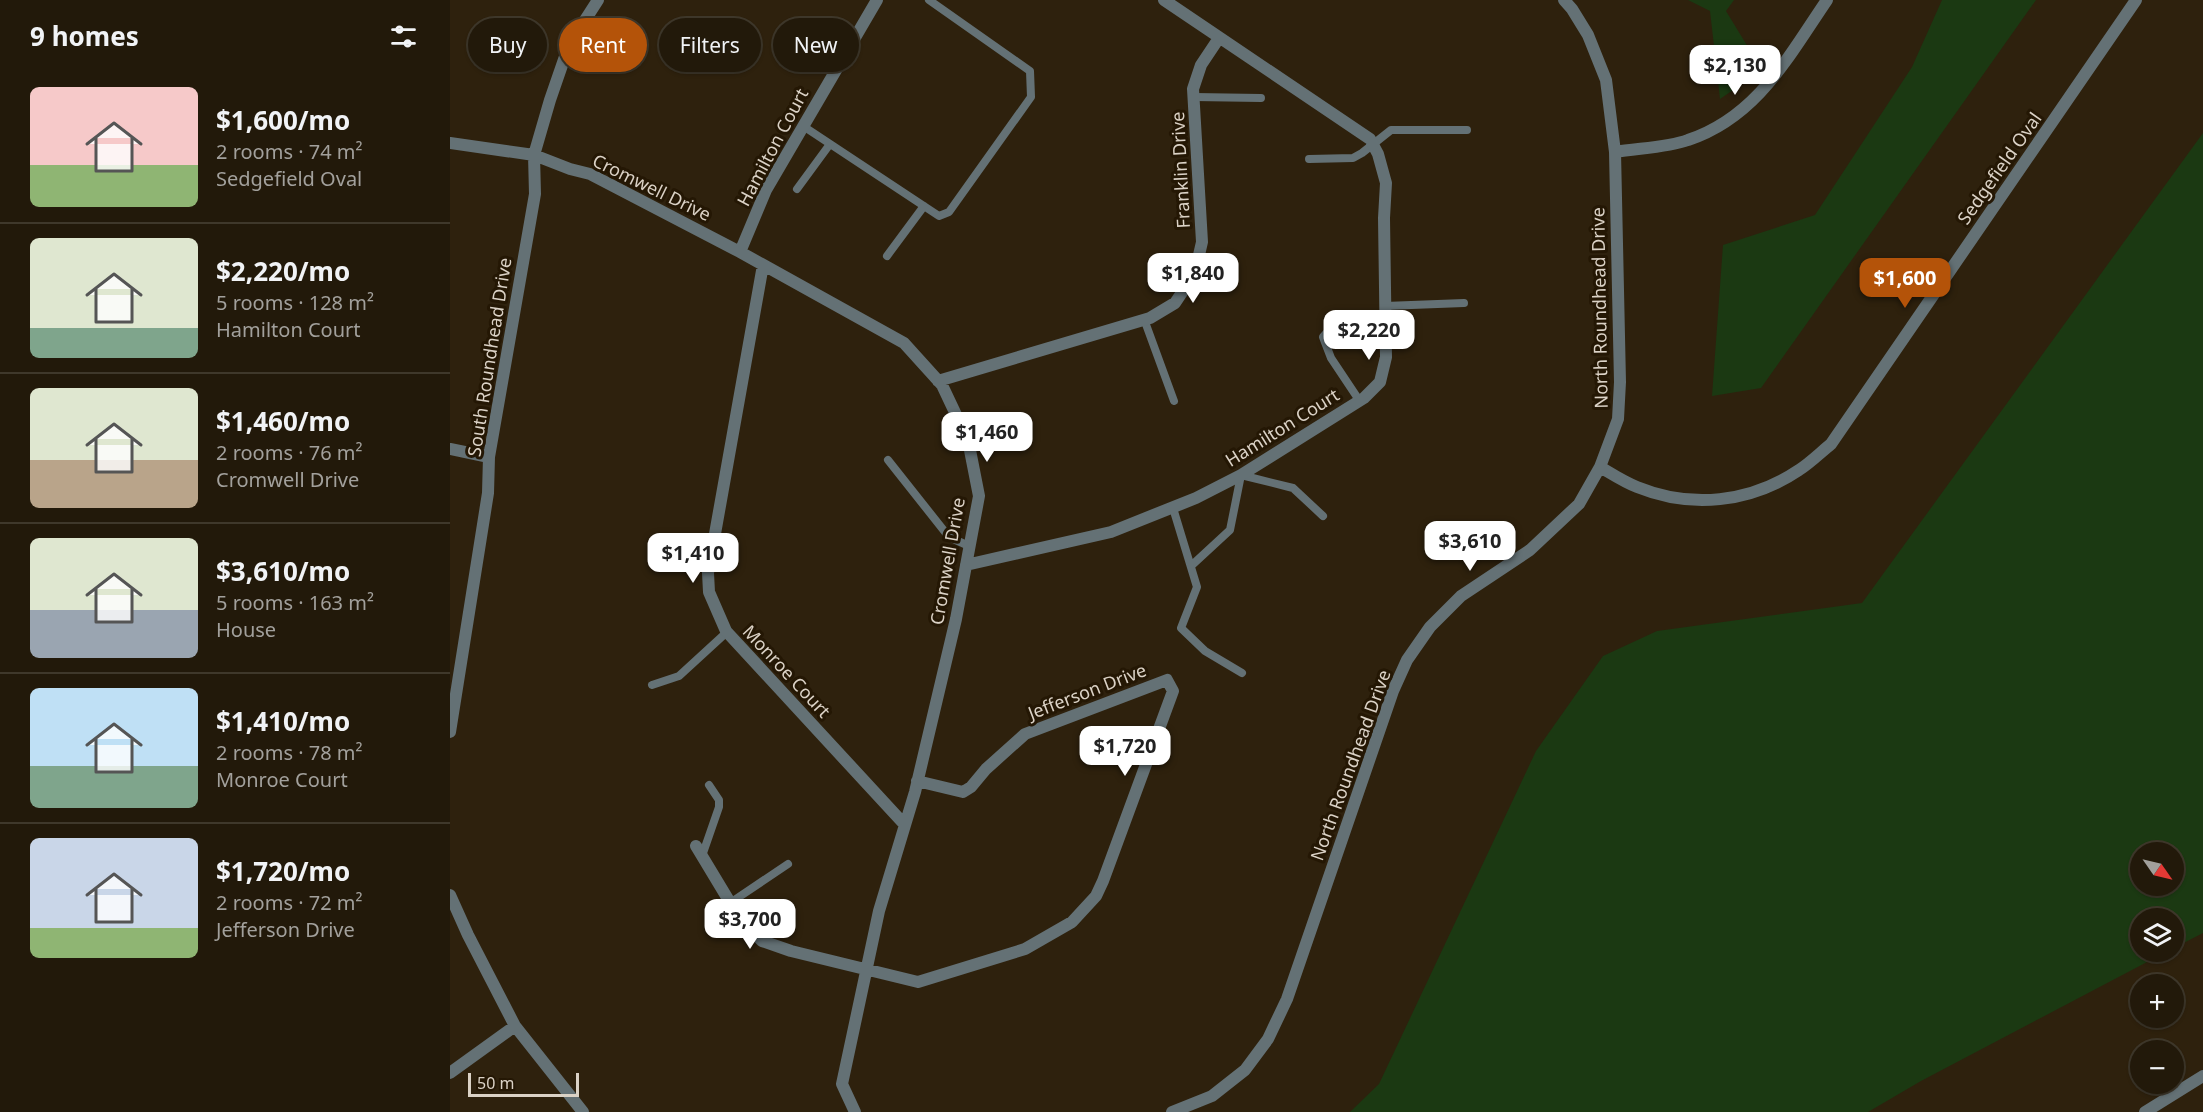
<!DOCTYPE html>
<meta charset="utf-8">
<style>
:root{--surface:#22190a;--page:#2a2213;--text:#f1f3f6;--muted:#a2a09c;--line:#3f382b;--accent:#b45309}
body{margin:0;font-family:"Noto Sans",sans-serif;background:var(--page);color:var(--text);height:100vh;display:flex;flex-direction:column;font-size:22px;white-space:nowrap}
*{box-sizing:border-box;margin:0}
p{font-size:20px;color:var(--muted)}
.icon{flex:none;width:33px;height:33px;fill:none;stroke:currentColor;stroke-width:2;stroke-linecap:round;stroke-linejoin:round}
.map{position:relative;flex:1;overflow:hidden}
.side{display:flex;flex-direction:column;background:var(--surface);width:450px}
.side>*{flex:none}
.banner{position:absolute;left:18px;top:18px;width:570px;height:54px;display:flex;gap:12px}
.needle{width:39px;rotate:124deg}
.tools{position:absolute;left:1680px;top:842px;display:grid;gap:12px}
.tools a{display:grid;place-items:center;width:54px;height:54px;border-radius:50%;background:var(--surface);box-shadow:0 2px 4px #0004,0 0 0 2px var(--line);font-size:30px}
.scale{position:absolute;left:18px;bottom:15px;width:111px;box-sizing:border-box;padding-left:6px;border:3px solid #dbd2c6;border-top:0;font-size:16px;line-height:21px;white-space:nowrap;color:#dbd2c6;-webkit-text-stroke:4px #241704;paint-order:stroke}
.price{position:absolute;translate:-50% -51px;padding:0 14px;border-radius:12px;background:#fff;color:#222;font-size:20px;line-height:39px;filter:drop-shadow(0 2px 3px #0008)}
.price::after{content:'';position:absolute;left:50%;top:36px;width:18px;height:14px;margin-left:-9px;background:inherit;clip-path:polygon(0 0,100% 0,50% 100%)}
.price.on{background:var(--accent);color:#fff}
ul{padding:0;list-style:none}
li{display:flex;align-items:center;gap:18px;height:150px;padding:0 30px}
li+li{border-top:2px solid var(--line)}
li span{display:grid;place-items:center;flex:none;width:168px;height:120px;border-radius:9px;color:#555}
li>.icon{margin-inline-start:auto}
span .icon{width:72px;height:72px;fill:#fffc;stroke-width:1}
li b{font-size:26px}
h2{display:flex;justify-content:space-between;align-items:center;height:72px;padding:0 30px;font-size:26px}
.chip{padding:0 21px;border-radius:27px;background:var(--surface);box-shadow:0 2px 4px #0004,0 0 0 2px var(--line);font-size:21px;line-height:54px}
.chip.on{background:var(--accent);color:#fff}
main{display:flex;flex:1;min-height:0}
.map>svg:first-child{display:block}
</style>
<main>
<section class="side">
<h2>9 homes<svg class="icon" aria-label="filters" viewBox="0 0 24 24"><path d="M4 7h16M4 17h16"/><circle cx="9" cy="7" r="2"/><circle cx="15" cy="17" r="2"/></svg></h2>
<ul>
<li><span style="background:linear-gradient(#f6c9c9 65%,#8fb573 0)"><svg class="icon" aria-label="home" viewBox="0 0 24 24"><path d="M3 11l9-7 9 7M6 9v11h12V9"/></svg></span><div><b>$1,600/mo</b><p>2 rooms · 74 m²</p><p>Sedgefield Oval</p></div></li>
<li><span style="background:linear-gradient(#dfe7d0 75%,#7fa58c 0)"><svg class="icon" aria-label="home" viewBox="0 0 24 24"><path d="M3 11l9-7 9 7M6 9v11h12V9"/></svg></span><div><b>$2,220/mo</b><p>5 rooms · 128 m²</p><p>Hamilton Court</p></div></li>
<li><span style="background:linear-gradient(#dfe7d0 60%,#b9a48a 0)"><svg class="icon" aria-label="home" viewBox="0 0 24 24"><path d="M3 11l9-7 9 7M6 9v11h12V9"/></svg></span><div><b>$1,460/mo</b><p>2 rooms · 76 m²</p><p>Cromwell Drive</p></div></li>
<li><span style="background:linear-gradient(#dfe7d0 60%,#9aa5b1 0)"><svg class="icon" aria-label="home" viewBox="0 0 24 24"><path d="M3 11l9-7 9 7M6 9v11h12V9"/></svg></span><div><b>$3,610/mo</b><p>5 rooms · 163 m²</p><p>House</p></div></li>
<li><span style="background:linear-gradient(#bfe0f5 65%,#7fa58c 0)"><svg class="icon" aria-label="home" viewBox="0 0 24 24"><path d="M3 11l9-7 9 7M6 9v11h12V9"/></svg></span><div><b>$1,410/mo</b><p>2 rooms · 78 m²</p><p>Monroe Court</p></div></li>
<li><span style="background:linear-gradient(#c9d6e8 75%,#8fb573 0)"><svg class="icon" aria-label="home" viewBox="0 0 24 24"><path d="M3 11l9-7 9 7M6 9v11h12V9"/></svg></span><div><b>$1,720/mo</b><p>2 rooms · 72 m²</p><p>Jefferson Drive</p></div></li>
</ul>
</section>
<div class="map">
<svg width="1753" height="1112" viewBox="0 0 1753 1112">
<rect width="100%" height="100%" fill="#2e210d"/>
<path fill="#1b3912" fill-rule="evenodd" d="M1238,0H1284L1276,11L1312,70L1270,99L1260,11Z
M1492,0H1586L1311,388L1262,396L1273,245L1365,215L1462,67Z
M1753,133V933L1724,948V918H1690V951H1718L1471,1081L1418,1112H900L929,1084L1086,751L1153,656L1207,631L1412,603ZM1690,852H1724V885H1690Z"/>
<g fill="none" stroke-linecap="round" stroke-linejoin="round">
<path stroke="#647175" stroke-width="8" d="M744,97L811,98
M353,126L489,216L499,212L581,97L580,71L479,0
M859,159L903,158L912,153L941,130H1017
M347,189L380,144
M437,256L474,206
M935,306L1014,303
M694,319L724,401
M909,400L881,358L873,337L880,329L936,328
M438,460L499,537L519,546
M723,508L747,587L731,628L755,651L792,673
M741,566L780,530L791,475L843,488L873,516
M202,685L229,676L277,632
M252,856L269,807V800L259,785
M280,903L338,864"/>
<path stroke="#647175" stroke-width="12" d="M0,143L84,155L120,169L140,174L290,252L454,343L492,385L518,440L529,496L506,619L465,792L429,911L392,1084L405,1112
M1165,152C1187,148 1217,148 1238,140C1307,117 1338,57 1377,0
M290,252L316,190L427,0
M313,265L258,573L259,592L276,631L455,825
M488,381L700,318L725,303L739,282L746,268L752,242L743,89L751,65L769,38
M0,449L39,457
M1150,467C1162,474 1174,482 1187,487C1241,509 1300,503 1349,470C1360,463 1370,453 1381,444L1686,0
M516,565L661,532L746,498L791,475L914,398L930,382L936,357L934,218L936,183L928,154L920,139L714,0
M0,732L38,493L39,457L85,194L84,155L100,100L119,45L148,0
M246,846L290,919L312,941L341,951L468,982L575,949L622,922L646,896L653,881L723,691L717,680L575,734L536,769L521,787L513,792L467,781
M0,895L18,935L65,1026L133,1112
M0,1073L65,1026
M722,1112L762,1096L795,1070L818,1039L837,999L943,691L957,660L980,627L1011,596L1080,550L1129,504L1150,467L1168,419L1170,382L1165,152L1156,80L1138,35L1122,9L1114,0
M1695,1112L1753,1076"/>
</g>
<g text-anchor="middle" dominant-baseline="central" stroke-width="6" stroke-linejoin="round" paint-order="stroke">
<g font-size="18" fill="#dbd2c6" stroke="#241704">
<text transform="translate(322 147) rotate(-62)">Hamilton Court</text>
<text transform="translate(1549 168) rotate(-55)">Sedgefield Oval</text>
<text transform="translate(730 170) rotate(-93)">Franklin Drive</text>
<text transform="translate(202 187) rotate(26)">Cromwell Drive</text>
<text transform="translate(1149 308) rotate(-91)">North Roundhead Drive</text>
<text transform="translate(39 357) rotate(-81)">South Roundhead Drive</text>
<text transform="translate(832 427) rotate(-32)">Hamilton Court</text>
<text transform="translate(497 561) rotate(-80)">Cromwell Drive</text>
<text transform="translate(337 671) rotate(47)">Monroe Court</text>
<text transform="translate(637 691) rotate(-21)">Jefferson Drive</text>
<text transform="translate(900 765) rotate(-70)">North Roundhead Drive</text>
</g>
</g>
</svg>
<div class="tools">
<a><svg class="needle" viewBox="-14 -14 28 28"><path d="M0-13l5 13h-10z" fill="#e53935"/><path d="M0 13l5-13h-10z" fill="#a2a09c"/></svg></a>
<a><svg class="icon" aria-label="layers" viewBox="0 0 24 24"><path d="M12 4l9 5-9 5-9-5zM3 14l9 5 9-5"/></svg></a>
<a>+</a>
<a>−</a>
</div>
<div class="scale">50 m</div>
<b class="price" style="left:1285px;top:96px">$2,130</b>
<b class="price" style="left:743px;top:304px">$1,840</b>
<b class="price on" style="left:1455px;top:309px">$1,600</b>
<b class="price" style="left:919px;top:361px">$2,220</b>
<b class="price" style="left:537px;top:463px">$1,460</b>
<b class="price" style="left:1020px;top:572px">$3,610</b>
<b class="price" style="left:243px;top:584px">$1,410</b>
<b class="price" style="left:675px;top:777px">$1,720</b>
<b class="price" style="left:300px;top:950px">$3,700</b>
<div class="banner">
<a class="chip">Buy</a>
<a class="chip on">Rent</a>
<a class="chip">Filters</a>
<a class="chip">New</a>
</div>
</div>
</main>
